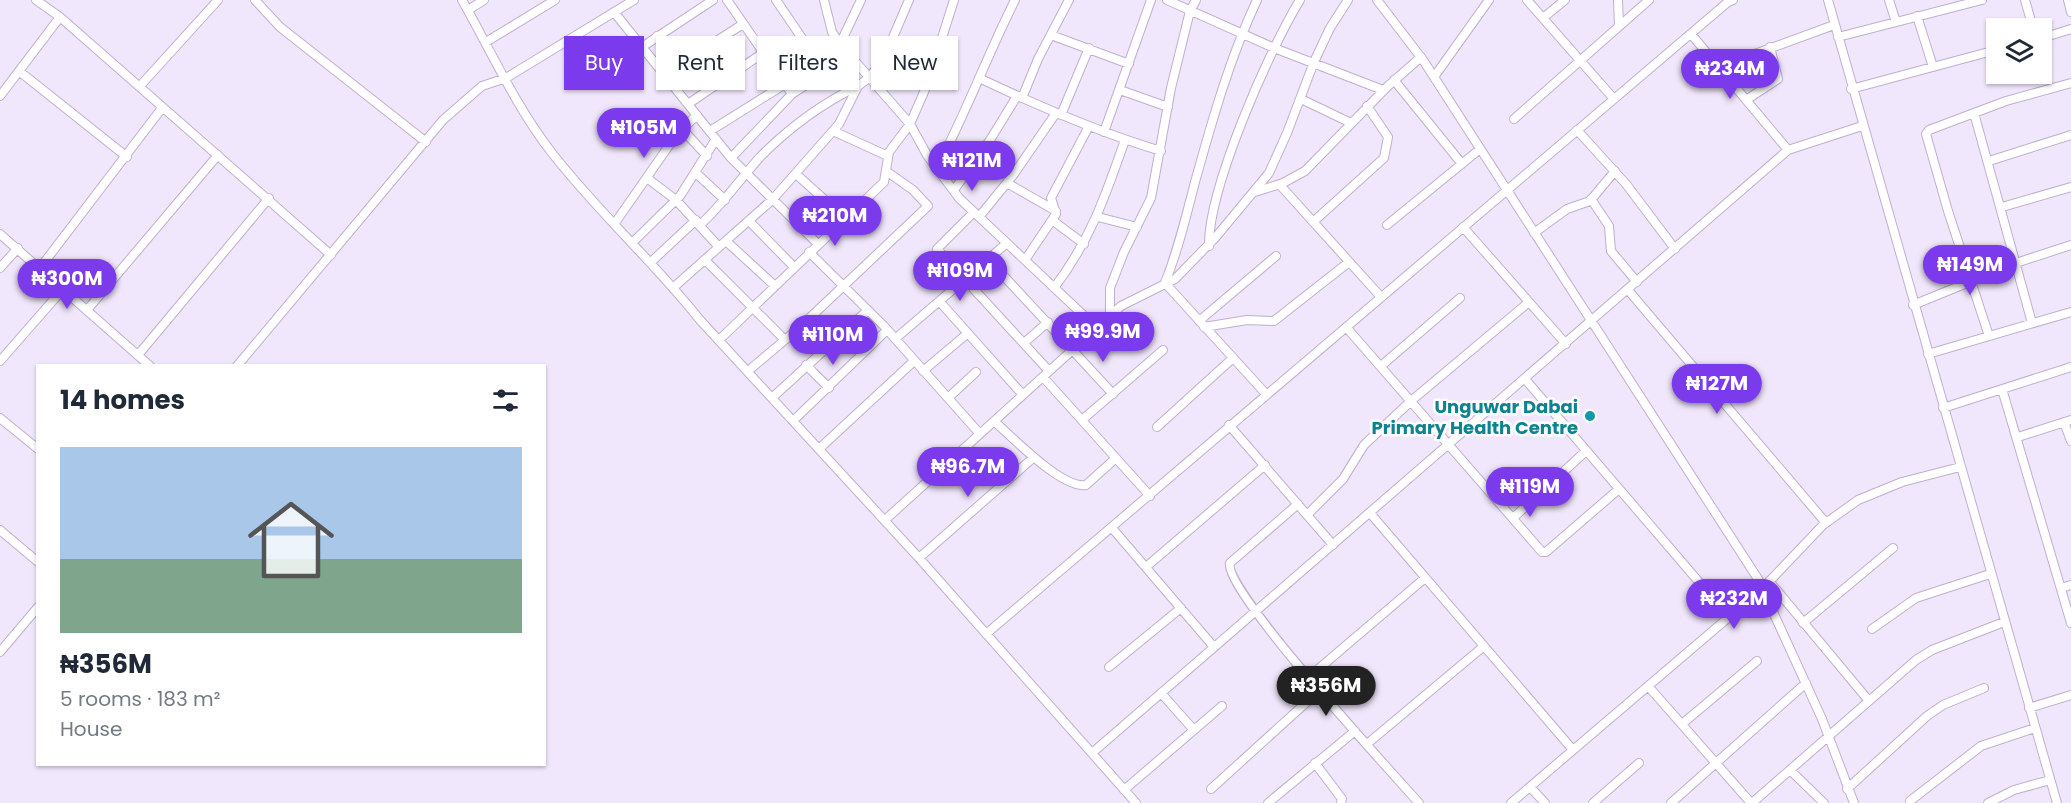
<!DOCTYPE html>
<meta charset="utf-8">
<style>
:root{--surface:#fff;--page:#f6f6f7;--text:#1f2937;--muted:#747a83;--line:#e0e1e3;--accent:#7c3aed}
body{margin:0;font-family:Poppins,sans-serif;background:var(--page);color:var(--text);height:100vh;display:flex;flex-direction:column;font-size:22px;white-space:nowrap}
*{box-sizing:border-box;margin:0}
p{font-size:20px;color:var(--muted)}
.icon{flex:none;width:33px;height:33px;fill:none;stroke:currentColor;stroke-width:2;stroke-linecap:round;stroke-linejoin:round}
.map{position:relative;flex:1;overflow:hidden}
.sheet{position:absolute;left:36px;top:364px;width:510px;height:402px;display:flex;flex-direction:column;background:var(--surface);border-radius:0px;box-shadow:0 2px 4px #0004}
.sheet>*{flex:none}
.top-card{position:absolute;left:564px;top:36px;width:570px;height:54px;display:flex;gap:12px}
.tools{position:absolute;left:1986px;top:18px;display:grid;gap:12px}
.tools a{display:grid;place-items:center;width:66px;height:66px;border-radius:0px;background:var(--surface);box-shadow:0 2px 4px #0004;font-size:30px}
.price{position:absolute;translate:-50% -51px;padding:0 14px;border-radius:21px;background:var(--accent);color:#fff;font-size:20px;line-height:39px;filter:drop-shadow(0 2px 3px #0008)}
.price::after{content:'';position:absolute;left:50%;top:36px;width:18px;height:14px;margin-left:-9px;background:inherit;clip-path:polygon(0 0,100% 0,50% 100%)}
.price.selected{background:#222;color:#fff}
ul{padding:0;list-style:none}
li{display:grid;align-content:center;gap:12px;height:318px;padding:0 24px}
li+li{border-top:2px solid var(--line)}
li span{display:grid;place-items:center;height:186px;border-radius:0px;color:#555}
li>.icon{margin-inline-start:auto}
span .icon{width:108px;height:108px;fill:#fffc;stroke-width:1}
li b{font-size:26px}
h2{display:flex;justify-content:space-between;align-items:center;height:72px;padding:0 24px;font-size:26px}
.chip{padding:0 21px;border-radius:0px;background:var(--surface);box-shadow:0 2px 4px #0004;font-size:21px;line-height:54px}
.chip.selected{background:var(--accent);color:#fff}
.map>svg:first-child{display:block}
</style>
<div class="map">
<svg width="2071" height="803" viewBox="0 0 2071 803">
<rect width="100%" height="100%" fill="#f1e7fc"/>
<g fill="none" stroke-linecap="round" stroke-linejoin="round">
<defs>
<path id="minor" d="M36,0L60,17L331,255
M255,0L280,27L426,142
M462,0C491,51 516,107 552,153C598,212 654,262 700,320L919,558L1136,803
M727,0L792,94
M776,0L825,72
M824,0L832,32L840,44L910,124L927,155L959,198L1097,328
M1167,0L1274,48L1383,90
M1257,0C1230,57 1212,121 1195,182C1186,217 1178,250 1165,283L1266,394
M1377,0L1423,60L1758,579L1822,719L1854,803
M1527,0L1614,99
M1618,0L1619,25
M1828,0L2057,803
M1889,0L1896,22
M2025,0L2033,28
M2068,0L2071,12
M468,10L484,0
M614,12L731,158L818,244
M1917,16L1933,67
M1543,18L1565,0
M1691,34L1788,150
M1051,35L1129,64
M657,36L679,65
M1838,37L1982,0
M2042,38L2071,29
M486,42L555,0
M840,44L861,0
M642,47L713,0
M1719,67L1834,25
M19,71L127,157
M665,74L743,24
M1434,77L1489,0
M979,78C1038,106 1098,132 1161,151
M1394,80L1462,164
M140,86L218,0
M1851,89L1996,50
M1120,90L1168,107
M0,96L60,17
M1022,98L1038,59L1069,0
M1301,99L1351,123
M1746,100L1778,79L1770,47
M688,104L763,53
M1974,113L2032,323
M1061,115L1089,48
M1514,119L1649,0
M682,129L707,156
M1577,130L1626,184L1675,249
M710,131L785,84
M833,131L888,156
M1104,132L1151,0
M731,158L792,94L850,56
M1989,161L2071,135
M937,168C966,113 987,56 1015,0
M696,173L725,200
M796,174L846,219
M647,178L676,200L719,247
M1007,183L1056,211
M1280,185L1381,297
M954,190L990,140L1017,96
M1255,192L1283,183L1305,171L1388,86L1421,57
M1591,199L1609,226L1611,251L1637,282
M2002,207L2071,187
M974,212L937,249L1049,371
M979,217L1014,174L1056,113
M1098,217L1137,227
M1052,220L1084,244
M749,221L794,267
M1313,222L1384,158L1388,137L1367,106
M615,223L677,134L697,115
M700,225C723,204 740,179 761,156C788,129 823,103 858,86
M1387,225L1480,149
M1463,227L1566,344
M1534,233L1567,209L1590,201L1615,171
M0,234L150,366
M726,241L775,286
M633,242L680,196L716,139
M1209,246C1208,189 1269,50 1300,0
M809,252L883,325L980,434
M705,260L785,340
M989,260L1113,394
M1025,260L1056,214L1051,198L1089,126
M651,262L696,220
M0,268L18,248
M40,268L162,108
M674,287L773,199L839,124L858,86L870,77L885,56L909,0
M1054,288C1091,239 1105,197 1125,140
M1628,290L1826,523
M940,302L1023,395
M1913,305L2016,263L2071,245
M87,310L218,155
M1110,316V288L1124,252L1151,198L1171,88L1190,11L1196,0
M1199,321L1276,256
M1204,327L1247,320L1274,321L1349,262
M1346,327L1542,552H1546L1619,489
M1989,336L1948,211L1926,134L1929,130L2006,101L2071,83
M895,339L1007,243
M719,340L884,182L889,152L910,124L927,85L954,0
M1024,343L1048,322
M1928,354L2071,312
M138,355L269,198
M0,361L63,289
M806,365L829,388
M237,366L443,120L482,86L506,78L634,0
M1381,366L1460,298
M748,371L798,329L928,206L913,190L886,171
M923,371L968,333
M1043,377L1150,496
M1525,379L1729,617
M2002,389L2071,623
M773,397L868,310
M948,398L976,372
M1943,408L2071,367
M0,418L38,449
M794,420L887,330
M1082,420L1163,350
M994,421C1012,437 1062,489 1086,485L1116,458
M2064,422L2071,441
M1229,425L1333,545
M1157,427L1233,358
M2018,437L2071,420
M820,448L914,361
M1298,504L1230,563C1222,588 1393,774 1419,803
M1370,513L1573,750
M1307,515L1343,479L1364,445L1411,401L1529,302
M1513,518L1586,451
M885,520L1121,306L1175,279L1215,238L1269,173L1287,133L1314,62L1330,28L1348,0
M1112,528L1214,647
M0,530L38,562
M919,558L1034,457
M1146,567L1265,465
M1769,581L1869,701
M2061,588L2071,585
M1803,623L1893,548
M1872,629L1916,598L1990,574
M986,634L1728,2L1733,0
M0,652L38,607
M1109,667L1181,608
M1309,677L1425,578
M1648,686L1751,803
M1161,693L1193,729
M2029,708L2071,695
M1682,724L1757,661
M1367,744L1484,646
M1092,753L1788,150L1862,126
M1315,763L1342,799L1341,803
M1790,770L1824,803
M1530,787L1545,803
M1211,789L1320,690
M1847,789L1927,716L1943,705L1984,688
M1124,790L1222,706
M1910,801L1981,746L2035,728
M1268,803L1355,731
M1511,803L1763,588L1823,525L1858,500L1902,482L1960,467
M1593,803L1639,763
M1671,803L1806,683
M1752,803L1916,660L1932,650L2004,622
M1988,803L2014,790L2050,780"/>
</defs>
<use href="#minor" stroke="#bfafd0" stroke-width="10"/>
<use href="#minor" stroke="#fff" stroke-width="8"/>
</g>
<circle fill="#0f9aa8" stroke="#fff" stroke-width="2" cx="1590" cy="416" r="6"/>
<g text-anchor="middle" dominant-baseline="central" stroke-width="5" stroke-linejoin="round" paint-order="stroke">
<g font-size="18" font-weight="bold" fill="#0d838f" stroke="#fff" text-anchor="end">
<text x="1578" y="406">Unguwar Dabai<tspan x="1578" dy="21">Primary Health Centre</tspan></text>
</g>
</g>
</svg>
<div class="tools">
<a><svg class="icon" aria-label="layers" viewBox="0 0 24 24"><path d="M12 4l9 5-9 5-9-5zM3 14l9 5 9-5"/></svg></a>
</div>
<b class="price" style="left:1730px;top:100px">₦234M</b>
<b class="price" style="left:644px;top:159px">₦105M</b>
<b class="price" style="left:972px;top:192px">₦121M</b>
<b class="price" style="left:835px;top:247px">₦210M</b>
<b class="price" style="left:1970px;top:296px">₦149M</b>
<b class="price" style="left:960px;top:302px">₦109M</b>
<b class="price" style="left:67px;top:310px">₦300M</b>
<b class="price" style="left:1103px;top:363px">₦99.9M</b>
<b class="price" style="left:833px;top:366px">₦110M</b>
<b class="price" style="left:1717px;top:415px">₦127M</b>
<b class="price" style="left:968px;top:498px">₦96.7M</b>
<b class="price" style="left:1530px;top:518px">₦119M</b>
<b class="price" style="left:1734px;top:630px">₦232M</b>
<b class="price selected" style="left:1326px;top:717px">₦356M</b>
<div class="top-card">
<a class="chip selected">Buy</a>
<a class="chip">Rent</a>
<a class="chip">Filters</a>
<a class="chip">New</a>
</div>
<section class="sheet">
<h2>14 homes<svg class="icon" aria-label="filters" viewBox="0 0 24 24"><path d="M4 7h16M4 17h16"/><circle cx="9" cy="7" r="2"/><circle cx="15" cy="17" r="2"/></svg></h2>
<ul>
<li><span style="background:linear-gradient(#a9c7e8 60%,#7fa58c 0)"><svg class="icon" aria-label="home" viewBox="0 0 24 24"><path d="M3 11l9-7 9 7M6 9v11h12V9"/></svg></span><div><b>₦356M</b><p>5 rooms · 183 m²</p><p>House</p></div></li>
</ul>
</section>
</div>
